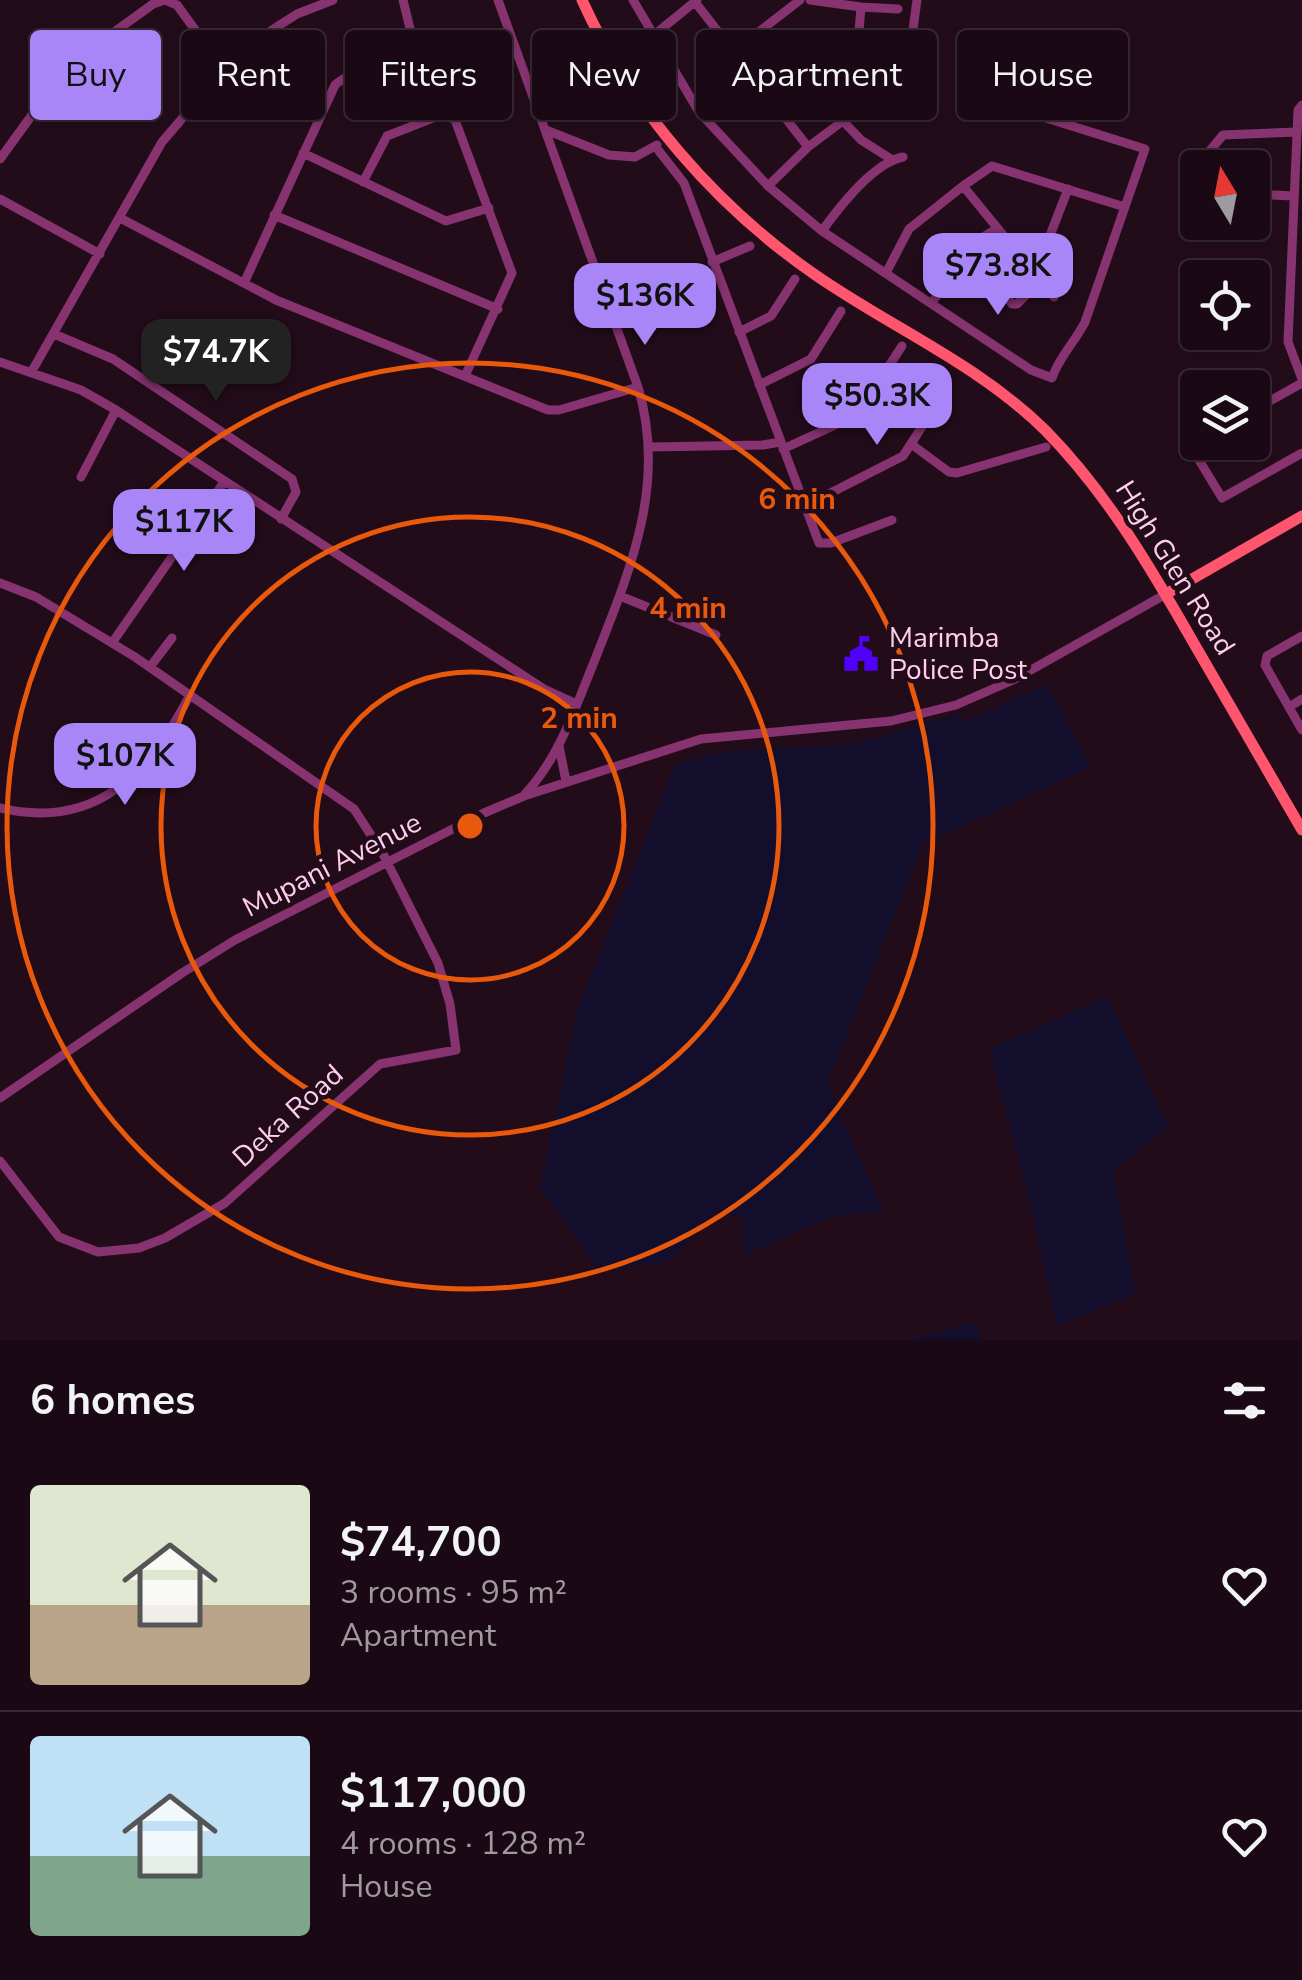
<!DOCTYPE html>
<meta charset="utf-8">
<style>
:root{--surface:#1a0914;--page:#271722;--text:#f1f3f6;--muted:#9f9aa0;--line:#382a34;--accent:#a986f7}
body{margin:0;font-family:"Nunito Sans",sans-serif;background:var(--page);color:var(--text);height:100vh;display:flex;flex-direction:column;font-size:38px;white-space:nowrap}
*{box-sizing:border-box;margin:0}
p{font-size:32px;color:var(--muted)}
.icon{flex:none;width:55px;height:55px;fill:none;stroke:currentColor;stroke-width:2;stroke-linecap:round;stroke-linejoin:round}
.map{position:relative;height:1340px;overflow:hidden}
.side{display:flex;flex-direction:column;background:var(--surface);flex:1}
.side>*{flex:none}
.top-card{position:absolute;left:30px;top:30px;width:1242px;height:90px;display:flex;gap:20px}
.needle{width:65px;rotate:350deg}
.controls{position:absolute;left:1180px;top:150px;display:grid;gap:20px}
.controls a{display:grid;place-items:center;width:90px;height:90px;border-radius:10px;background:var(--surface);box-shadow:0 2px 8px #0004,0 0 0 2px var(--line);font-size:50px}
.price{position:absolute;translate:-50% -85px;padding:0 22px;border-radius:20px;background:var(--accent);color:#111;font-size:32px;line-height:65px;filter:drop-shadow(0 2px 5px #0008)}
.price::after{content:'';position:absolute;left:50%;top:60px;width:30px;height:22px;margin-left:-15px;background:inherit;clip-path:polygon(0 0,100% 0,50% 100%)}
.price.current{background:#222;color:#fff}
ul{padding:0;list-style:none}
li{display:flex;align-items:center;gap:30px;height:250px;padding:0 30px}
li+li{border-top:2px solid var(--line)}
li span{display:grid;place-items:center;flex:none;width:280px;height:200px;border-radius:10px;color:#555}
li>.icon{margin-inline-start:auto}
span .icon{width:120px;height:120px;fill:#fffc;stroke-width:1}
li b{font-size:42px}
h2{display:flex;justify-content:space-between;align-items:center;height:120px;padding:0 30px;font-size:42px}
.tag{padding:0 35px;border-radius:10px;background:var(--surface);box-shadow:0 2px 8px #0004,0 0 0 2px var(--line);font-size:35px;line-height:90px}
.tag.current{background:var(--accent);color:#111}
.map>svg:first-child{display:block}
</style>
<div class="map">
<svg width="1302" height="1340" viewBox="0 0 1302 1340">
<rect width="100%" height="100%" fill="#230c1a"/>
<path fill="#140e2d" d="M1047,684L1091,767L922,845L827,1084L884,1213L837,1215L743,1255V1217L715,1213L670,1261L598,1271L540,1187L578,1008L675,764L724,751L852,744L959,714L964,722Z
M1108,996L1168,1127L1113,1171L1136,1294L1057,1326L1029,1199L989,1049Z
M977,1321L982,1340H911Z"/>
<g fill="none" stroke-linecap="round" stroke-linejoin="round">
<path stroke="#863370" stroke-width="9" d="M498,0L638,387C668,487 628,575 592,667C574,711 558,759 525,794
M633,0L699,112L768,186L822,231L1031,370L1052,378C1059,357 1075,342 1085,322L1145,149L976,96
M695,2L808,147
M861,7L898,9
M654,35L697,0
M734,51L800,0
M772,100L859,31L861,7L810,0
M1302,105L1298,110L1288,342L1302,379
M845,123L861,140L891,159
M546,130L609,155L635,157L657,145
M655,146L684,183L819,543H831L892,520
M303,153L446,221L489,208
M0,159L61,75L77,59L153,4L165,0L177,5L225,71
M1206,168L1208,153L1223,135L1297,132
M363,182L387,136L443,114L455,120L512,273L465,376
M768,186L808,147L907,73L917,0
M1252,194L1293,196
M0,199L100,254
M274,215L498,309
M120,218L276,300L548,410H559L638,387
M822,231C840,206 873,163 903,157
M974,249L1012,304H1017L1041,280
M712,262L750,246
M1030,267L1049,238L1068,189
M886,273L909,229L963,186
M244,283L335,85C358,65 394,69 414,45L403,0
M1054,297L963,186L992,166L1125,207
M932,302L983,237L996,229
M739,332L771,316L795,279
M54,334L113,359L292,479L296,492L281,519
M0,362L81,390L116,410L544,689L577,704
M32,371L162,142L211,85L258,39L297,14L333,0
M759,385L811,359L841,311
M1252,411L1302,383
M1198,442L1196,455L1222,498L1302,453
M911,444L949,472L957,473L1046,447
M650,447L763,445L780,442
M783,449L857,415L902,346
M81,477L116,410
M805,506L903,456L947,388
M0,583L36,597L135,657L354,809L382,852L438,963L450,1004L456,1050L380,1064L225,1203L165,1238L139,1248L98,1252L59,1237L0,1161
M620,596L716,635
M1302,636L1267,656L1265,665L1302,730
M112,643L224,482
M150,667L172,638
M1289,707L1302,699
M559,746L566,781
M0,808C96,831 149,773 190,695
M0,1098L182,973L235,940L484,813L524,796L701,739L891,721L956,705L1013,680L1166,594"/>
<path stroke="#ff556e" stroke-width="11" d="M582,0C631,109 716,206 814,274C890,327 978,364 1045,430C1108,494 1152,570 1196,647C1231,708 1267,769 1302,830
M1166,594L1302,516"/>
</g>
<g fill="none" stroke="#e8590c" stroke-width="5">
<circle cx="470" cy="826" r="154"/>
<circle cx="470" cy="826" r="309"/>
<circle cx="470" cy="826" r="463"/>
</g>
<defs>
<symbol id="civic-bare" viewBox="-9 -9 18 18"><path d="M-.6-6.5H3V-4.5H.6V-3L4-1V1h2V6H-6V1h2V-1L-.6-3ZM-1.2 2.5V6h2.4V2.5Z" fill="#5100f9" stroke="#230c1a" stroke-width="2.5" paint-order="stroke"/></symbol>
</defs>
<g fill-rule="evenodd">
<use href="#civic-bare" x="836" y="629" width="50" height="50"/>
</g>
<g text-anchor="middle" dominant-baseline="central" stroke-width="9" stroke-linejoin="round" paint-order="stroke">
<g font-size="28" fill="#ffceee" stroke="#230c1a">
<text transform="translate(1175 568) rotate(58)">High Glen Road</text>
<text transform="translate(332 865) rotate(-27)">Mupani Avenue</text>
<text transform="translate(288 1116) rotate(-42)">Deka Road</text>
</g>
<g font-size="28" fill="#ffceee" stroke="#230c1a" text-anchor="start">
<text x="889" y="638">Marimba<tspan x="889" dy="32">Police Post</tspan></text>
</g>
</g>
<circle cx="470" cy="826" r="15" fill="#e8590c" stroke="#230c1a" stroke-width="5"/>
<g font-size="30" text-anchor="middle" font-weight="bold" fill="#e8590c" stroke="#230c1a" stroke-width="9" stroke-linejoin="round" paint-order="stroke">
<text x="797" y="509">6 min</text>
<text x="688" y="618">4 min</text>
<text x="579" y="728">2 min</text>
</g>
</svg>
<div class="controls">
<a><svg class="needle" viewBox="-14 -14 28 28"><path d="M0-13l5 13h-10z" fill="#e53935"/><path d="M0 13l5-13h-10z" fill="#9f9aa0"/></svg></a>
<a><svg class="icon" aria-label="locate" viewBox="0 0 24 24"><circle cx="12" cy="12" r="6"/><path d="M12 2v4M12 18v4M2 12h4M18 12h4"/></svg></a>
<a><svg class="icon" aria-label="layers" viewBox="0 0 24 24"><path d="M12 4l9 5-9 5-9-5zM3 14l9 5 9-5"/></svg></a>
</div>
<b class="price" style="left:998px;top:318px">$73.8K</b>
<b class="price" style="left:645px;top:348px">$136K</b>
<b class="price current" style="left:216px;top:404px">$74.7K</b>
<b class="price" style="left:877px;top:448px">$50.3K</b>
<b class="price" style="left:184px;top:574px">$117K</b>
<b class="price" style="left:125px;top:808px">$107K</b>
<div class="top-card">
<a class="tag current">Buy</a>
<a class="tag">Rent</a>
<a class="tag">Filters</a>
<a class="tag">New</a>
<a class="tag">Apartment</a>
<a class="tag">House</a>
</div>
</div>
<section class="side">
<h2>6 homes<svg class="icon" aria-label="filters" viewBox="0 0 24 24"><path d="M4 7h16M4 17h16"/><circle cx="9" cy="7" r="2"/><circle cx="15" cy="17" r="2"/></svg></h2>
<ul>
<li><span style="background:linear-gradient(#dfe7d0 60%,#b9a48a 0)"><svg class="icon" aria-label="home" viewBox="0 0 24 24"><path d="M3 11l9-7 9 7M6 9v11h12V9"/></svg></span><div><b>$74,700</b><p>3 rooms · 95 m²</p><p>Apartment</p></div><svg class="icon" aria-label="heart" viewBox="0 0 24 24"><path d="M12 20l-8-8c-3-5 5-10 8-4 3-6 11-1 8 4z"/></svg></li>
<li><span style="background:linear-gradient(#bfe0f5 60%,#7fa58c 0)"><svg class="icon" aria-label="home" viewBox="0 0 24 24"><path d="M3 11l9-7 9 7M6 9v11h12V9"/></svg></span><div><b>$117,000</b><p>4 rooms · 128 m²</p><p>House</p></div><svg class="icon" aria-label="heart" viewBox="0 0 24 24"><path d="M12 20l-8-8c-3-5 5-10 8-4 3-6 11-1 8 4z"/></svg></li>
</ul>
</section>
